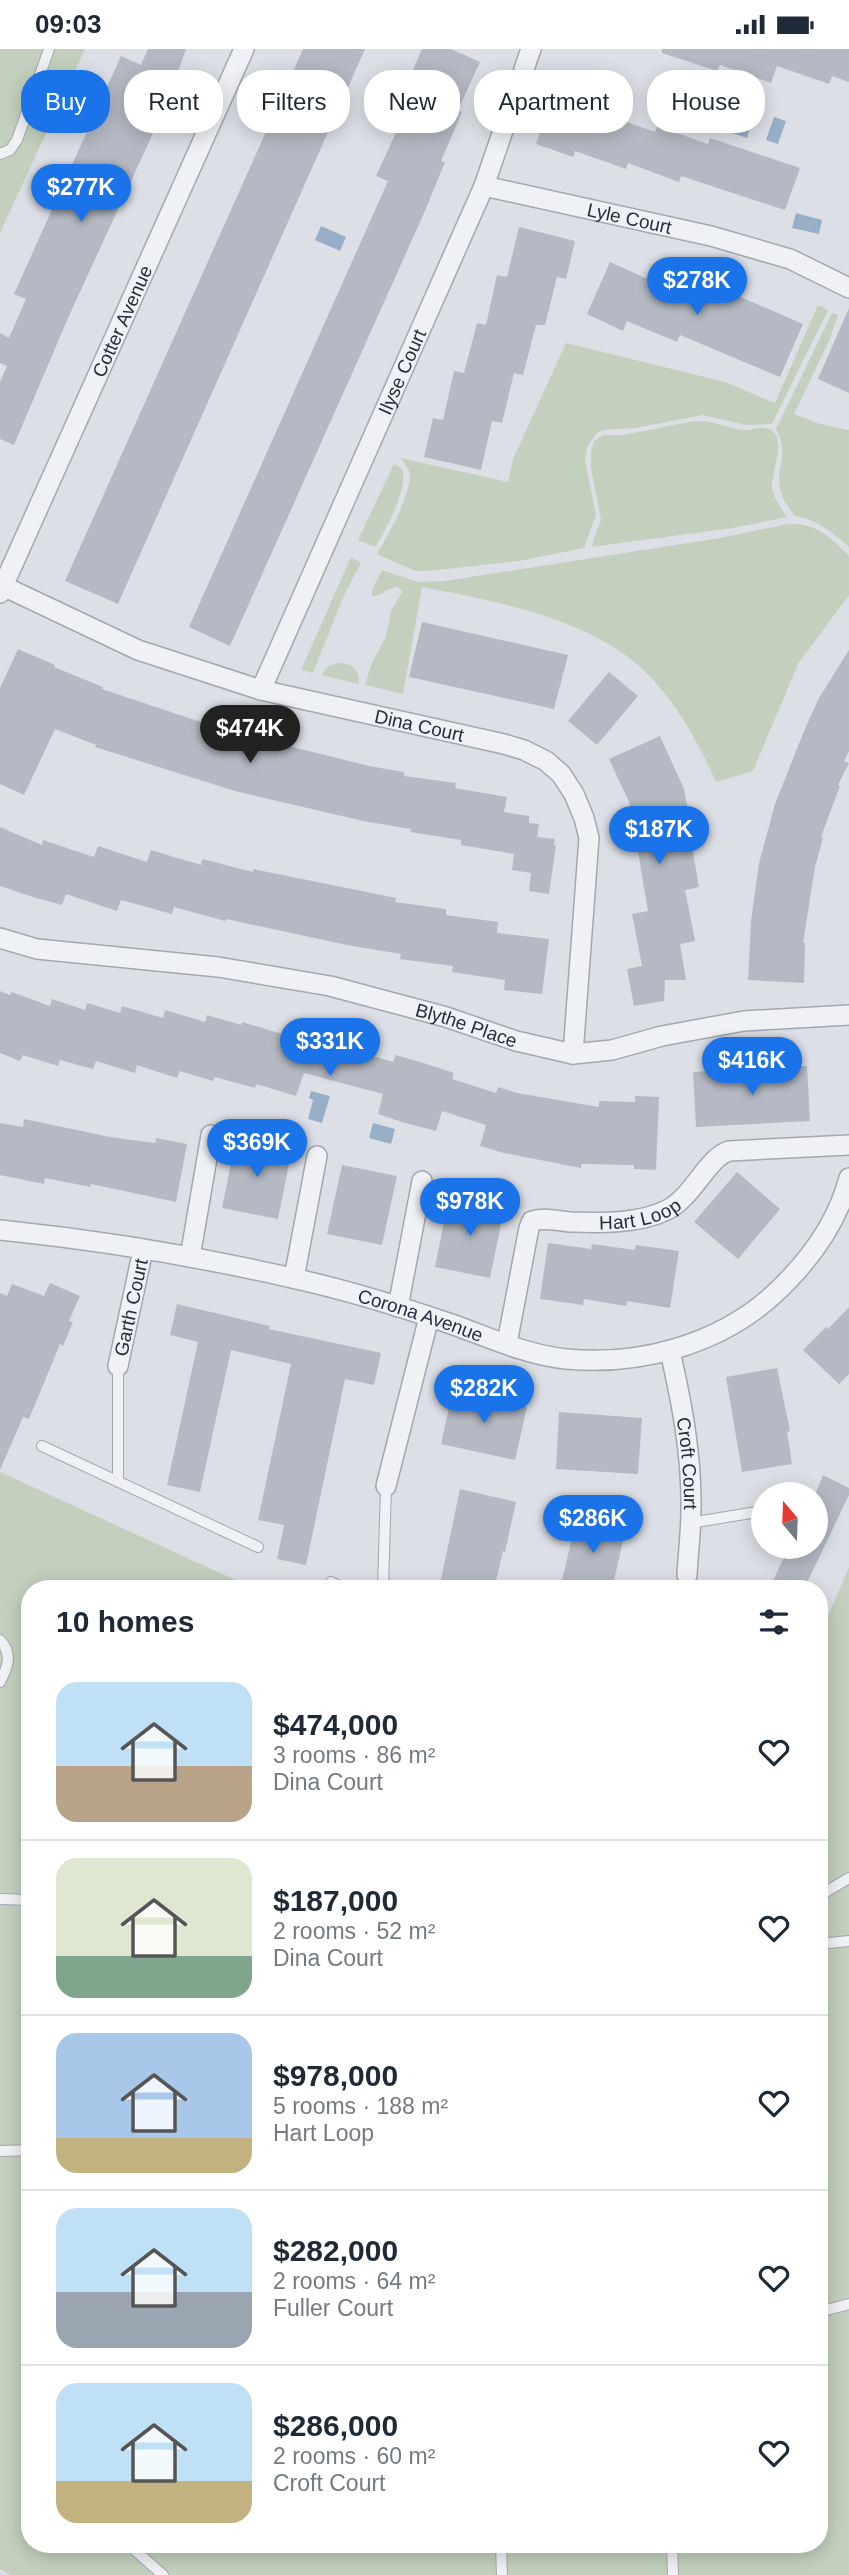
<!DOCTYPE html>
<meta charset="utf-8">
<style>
:root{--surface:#fff;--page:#f2f2f3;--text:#1f2937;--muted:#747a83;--line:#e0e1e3;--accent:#1a73e8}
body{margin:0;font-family:Arial,sans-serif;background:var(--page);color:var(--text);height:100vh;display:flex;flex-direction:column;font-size:26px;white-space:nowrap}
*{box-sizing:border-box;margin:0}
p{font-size:23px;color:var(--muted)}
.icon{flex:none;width:38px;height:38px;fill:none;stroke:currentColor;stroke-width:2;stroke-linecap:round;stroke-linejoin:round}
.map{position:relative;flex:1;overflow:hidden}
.side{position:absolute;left:21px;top:1531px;width:807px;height:973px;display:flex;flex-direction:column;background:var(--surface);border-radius:28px;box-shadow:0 4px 18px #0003}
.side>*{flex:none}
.guide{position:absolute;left:21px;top:21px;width:808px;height:63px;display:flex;gap:14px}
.needle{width:46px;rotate:341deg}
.tools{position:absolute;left:751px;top:1433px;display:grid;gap:14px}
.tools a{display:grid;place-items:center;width:77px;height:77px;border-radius:50%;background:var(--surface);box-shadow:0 4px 18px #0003;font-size:35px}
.price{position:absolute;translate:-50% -60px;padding:0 16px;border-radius:24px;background:var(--accent);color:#fff;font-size:23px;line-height:46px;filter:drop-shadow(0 2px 4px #0008)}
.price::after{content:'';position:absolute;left:50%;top:42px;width:21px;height:16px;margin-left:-10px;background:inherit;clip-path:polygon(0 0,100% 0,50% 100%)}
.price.selected{background:#222;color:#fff}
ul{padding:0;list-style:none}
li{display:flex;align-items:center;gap:21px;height:175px;padding:0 35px}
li+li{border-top:2px solid var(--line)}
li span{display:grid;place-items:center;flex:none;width:196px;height:140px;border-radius:21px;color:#555}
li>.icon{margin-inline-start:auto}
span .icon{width:84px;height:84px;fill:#fffc;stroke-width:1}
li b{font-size:30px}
h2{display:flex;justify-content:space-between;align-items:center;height:84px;padding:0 35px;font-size:30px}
.chip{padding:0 24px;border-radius:28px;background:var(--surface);box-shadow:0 4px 18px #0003;font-size:24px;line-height:63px}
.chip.selected{background:var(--accent);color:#fff}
.status{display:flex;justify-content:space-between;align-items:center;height:49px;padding:0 35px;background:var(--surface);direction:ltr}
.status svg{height:19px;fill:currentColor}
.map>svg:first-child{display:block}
</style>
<div class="status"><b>09:03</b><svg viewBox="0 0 49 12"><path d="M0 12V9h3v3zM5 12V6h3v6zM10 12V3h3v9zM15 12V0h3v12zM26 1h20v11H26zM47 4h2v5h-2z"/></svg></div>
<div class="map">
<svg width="849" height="2526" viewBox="0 0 849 2526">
<rect width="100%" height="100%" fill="#dce0e6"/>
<path fill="#c2d0bd" d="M0,0H85L0,184Z
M818,256L828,261L772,375L746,376L703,366L635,379L603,381L596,385L587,398L585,411L596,466L584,499L519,512L429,522H415L377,505C389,485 408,451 410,428C410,420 405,414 400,409L508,433L513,410L566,294L725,333L775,354Z
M832,264L838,266L829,292L794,365L820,375L849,381V498C832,483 818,471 795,467C761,426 795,414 776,380Z
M694,372C712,371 725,378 742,381C750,382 757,378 765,379C791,382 770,425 772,439C774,450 781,459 787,468L733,479L591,498L601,471L591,419V401L595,391L604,386H624Z
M394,415L402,420C409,439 385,482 375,498L358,491Z
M787,475C814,473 831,488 849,507V546L798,615L753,722L716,733C697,691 675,650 640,618C586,569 492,551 422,538L403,645L365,636L371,616L386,587L391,562L402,543L398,538C387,537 382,548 372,547V541L382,521L418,533L445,532L720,489Z
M351,508L361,514L345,544L313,624L301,621Z
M338,614C351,613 360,621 359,635L322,626L328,617Z
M0,1423L255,1540H30V2496H819V1588L849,1518V2526H10L0,2520Z"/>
<path fill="#97aec7" d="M688,45L703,50L695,72L680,67Z
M740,59L755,64L747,89L732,84Z
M774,68L786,72L778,95L766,91Z
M796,164L822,171L819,185L792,179Z
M321,177L346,188L340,202L315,191Z
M311,1042L330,1047L322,1074L308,1070L313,1051L309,1049Z
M373,1074L395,1080L391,1095L369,1089Z"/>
<path fill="#b4b9c3" d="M148,0H186L175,31L177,32L68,269L14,396L0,390V333L7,317L0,314V284L9,289L26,250L14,245L121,7L141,16Z
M303,0H365L118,555L65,532Z
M422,0H451L480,13L458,61L462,63L441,112L445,113L424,164L230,597L189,578L388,132L376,127L398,79L393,77L415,27L411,25Z
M662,0H849V33L832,27L829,35L777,17L771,34L720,16L717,22L662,4Z
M551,53L602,71L604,65L655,83L657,77L708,95L710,89L800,119L785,161L681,127L679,133L628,114L626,120L575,102L573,108L536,95Z
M519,178L575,192L566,230L557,228L545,276H536L523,326L514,324L502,374L492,372L481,421L424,408L433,369L443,371L454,322L464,324L477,274L486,276L497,226L507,228Z
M610,213L659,235L664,225L713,246L717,238L803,275L780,328L680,286L677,293L627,272L623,282L587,265Z
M849,259V344L818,330Z
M422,573L568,606L554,660L409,628Z
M18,600L55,616L54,618L103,638L102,640L225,681L369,717L404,723V727L456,734L455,739L507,748L504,763L529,767V774L539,775L537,788L555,790L554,796H556L549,845L529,842L531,824L512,821L514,805L461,796V791L410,783L411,780L363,772L235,742L95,698L96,696L55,680L24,746L0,735V639Z
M849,601V702L844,712L849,714L838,736L840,737L821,788L823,789L815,818L803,894H805L804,934L748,931L751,872L759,814L775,755L804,682L819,649Z
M609,623L638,647L597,696L568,672Z
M660,687L684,740L693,786H690L699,838L685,841L695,892L680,895L686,931H665L664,952L634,957L627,920L642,917L632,865L648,862L630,755L609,710Z
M0,778L42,796L43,791L94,808L98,797L147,813L151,801L201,816L202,810L253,823V820L396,849L395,853L446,860V866L498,873L497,884L549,890L542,945L504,941L505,931L452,923L453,917L400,910L401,905L347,896L226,870L225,872L174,858L172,865L121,851L117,862L66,845L62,856L36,849L0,837Z
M0,942L10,946L12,943L50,957L52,950L85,961L87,954L120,964L122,957L163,969L165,961L205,973L207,966L241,976L242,973L282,985L283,979L358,1005L359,1003L393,1013L396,1006L430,1016L454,1024L452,1030L496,1044L498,1038L517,1044L599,1058V1052L635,1053V1047L659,1048L656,1121L634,1120V1116L581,1115V1119L504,1104L480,1097L486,1076L442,1062L436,1082L402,1073L378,1065L383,1045L304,1024L296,1047L256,1035L255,1039L215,1028L213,1032L180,1022L177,1029L137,1016L135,1024L96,1012L93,1020L60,1011L58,1017L23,1006L20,1012L0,1004Z
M807,1017L810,1072L696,1078L693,1023Z
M24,1070L110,1088L155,1094L156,1089L187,1095L176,1153L91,1135V1138L45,1129L44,1135L0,1126V1074L23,1078Z
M236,1089L292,1100L278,1170L222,1159Z
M342,1116L397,1127L382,1196L327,1185Z
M737,1123L780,1160L738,1210L694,1173Z
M449,1149L504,1160L490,1229L435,1218Z
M548,1194L591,1200L592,1195L635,1201L636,1196L679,1202L670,1259L627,1252L626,1257L584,1250L583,1256L540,1250Z
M50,1234L80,1247L69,1272L73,1273L63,1297L60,1295L29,1370L23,1368L0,1421V1244L7,1247L12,1235L44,1247Z
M177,1255L270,1277L269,1280L381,1304L374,1336L345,1330L306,1516L277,1510L284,1476L258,1471L291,1315L231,1301L200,1443L167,1436L198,1293L170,1286Z
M849,1258V1325L839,1335L803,1301L826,1278L828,1280Z
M777,1319L790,1382L787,1383L792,1415L742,1423L726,1328Z
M453,1341L527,1358L515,1411L441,1395Z
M559,1363L642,1369L638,1425L556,1420Z
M823,1426L849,1439V1446L804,1540H769L789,1498H816V1443Z
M460,1440L516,1453L505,1503L503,1502L494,1540H439Z
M577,1467L626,1479L612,1540H560Z"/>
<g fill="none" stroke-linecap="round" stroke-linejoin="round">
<defs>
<path id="service" d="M0,105L10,101L17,91L49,0
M42,1397L258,1498
M118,1433V1317
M690,1474L763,1462
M331,1533L346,1540
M383,1540L386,1437
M0,1591C13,1605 8,1618 0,1633
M819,1847L849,1829
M0,1850L30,1851
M819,1895L849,1892
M0,2102L30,2101
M819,2263L849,2255
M129,2496L163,2526
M501,2496L502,2526
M672,2496L673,2526"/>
<g id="minor">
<path id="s1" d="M484,137L711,187L790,210L849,239"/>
<path id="s2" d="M3,537L138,601L261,641L504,695L524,701L546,712L561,725L574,745L584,769L589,789L573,1005"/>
<path id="s3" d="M0,544L244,0"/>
<path id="s4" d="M261,641L484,137L531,0"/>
<path id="s5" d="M0,889L37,900L218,918L330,937L446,968L516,992L573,1005L612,1001L662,987L744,972L849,966"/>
<path id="s6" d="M0,1181C98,1191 196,1207 292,1229C347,1241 402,1258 454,1276C490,1289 527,1306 566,1310C639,1317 717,1296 772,1247C807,1215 837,1175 849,1129"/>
<path d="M190,1208L211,1086"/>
<path d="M294,1229L317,1107"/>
<path d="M398,1258L422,1132"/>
<path id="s7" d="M507,1294L529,1179L532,1172C545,1168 557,1172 570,1173C600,1174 639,1175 667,1161C693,1148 708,1108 729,1102L849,1096"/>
<path id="s8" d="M670,1302C682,1355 692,1407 691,1462C691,1483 688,1505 687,1526"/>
<path id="s9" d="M118,1317L143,1201"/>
<path d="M386,1437L429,1268"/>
</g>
</defs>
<use href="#service" stroke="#a2a7b0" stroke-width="12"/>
<use href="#minor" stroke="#a2a7b0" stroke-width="22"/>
<use href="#service" stroke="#eff1f5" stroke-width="10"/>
<use href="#minor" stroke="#eff1f5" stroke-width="19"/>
</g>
<g text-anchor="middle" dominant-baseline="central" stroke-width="5" stroke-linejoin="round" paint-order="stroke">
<g font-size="19" fill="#262e3d" stroke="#ebeff4">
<text stroke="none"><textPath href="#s1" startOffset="149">Lyle Court</textPath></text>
<text stroke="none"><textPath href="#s3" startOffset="298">Cotter Avenue</textPath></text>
<text stroke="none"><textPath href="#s4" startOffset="348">Ilyse Court</textPath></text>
<text stroke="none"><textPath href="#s2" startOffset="441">Dina Court</textPath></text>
<text stroke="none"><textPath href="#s5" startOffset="476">Blythe Place</textPath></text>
<text stroke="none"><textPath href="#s7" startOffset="234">Hart Loop</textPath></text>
<text stroke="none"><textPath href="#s9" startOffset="60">Garth Court</textPath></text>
<text stroke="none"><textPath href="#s6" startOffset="430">Corona Avenue</textPath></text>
<text stroke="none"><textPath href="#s8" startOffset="114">Croft Court</textPath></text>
</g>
</g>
</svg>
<div class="tools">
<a><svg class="needle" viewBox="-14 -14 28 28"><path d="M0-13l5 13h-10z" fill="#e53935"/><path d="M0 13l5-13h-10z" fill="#747a83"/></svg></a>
</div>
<b class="price" style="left:81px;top:175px">$277K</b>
<b class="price" style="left:697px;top:268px">$278K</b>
<b class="price selected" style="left:250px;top:716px">$474K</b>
<b class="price" style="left:659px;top:817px">$187K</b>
<b class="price" style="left:330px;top:1029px">$331K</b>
<b class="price" style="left:752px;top:1048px">$416K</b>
<b class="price" style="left:257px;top:1130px">$369K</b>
<b class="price" style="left:470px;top:1189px">$978K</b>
<b class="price" style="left:484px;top:1376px">$282K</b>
<b class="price" style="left:593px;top:1506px">$286K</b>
<div class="guide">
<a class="chip selected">Buy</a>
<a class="chip">Rent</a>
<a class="chip">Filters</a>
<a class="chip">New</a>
<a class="chip">Apartment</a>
<a class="chip">House</a>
</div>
<section class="side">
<h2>10 homes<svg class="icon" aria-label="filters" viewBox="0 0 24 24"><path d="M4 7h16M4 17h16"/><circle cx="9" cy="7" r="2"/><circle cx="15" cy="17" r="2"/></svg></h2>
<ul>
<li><span style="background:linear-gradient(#bfe0f5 60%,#b9a48a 0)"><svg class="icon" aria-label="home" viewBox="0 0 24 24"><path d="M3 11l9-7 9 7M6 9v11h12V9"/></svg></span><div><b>$474,000</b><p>3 rooms · 86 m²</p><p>Dina Court</p></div><svg class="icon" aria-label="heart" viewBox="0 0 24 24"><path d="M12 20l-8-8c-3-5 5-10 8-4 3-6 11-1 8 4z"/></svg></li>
<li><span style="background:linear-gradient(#dfe7d0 70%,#7fa58c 0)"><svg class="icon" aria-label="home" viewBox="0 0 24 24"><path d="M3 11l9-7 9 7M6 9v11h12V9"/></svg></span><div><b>$187,000</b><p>2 rooms · 52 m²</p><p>Dina Court</p></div><svg class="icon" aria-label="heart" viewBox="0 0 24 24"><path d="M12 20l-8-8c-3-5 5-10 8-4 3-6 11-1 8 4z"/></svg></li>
<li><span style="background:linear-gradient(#a9c7e8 75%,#c2b280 0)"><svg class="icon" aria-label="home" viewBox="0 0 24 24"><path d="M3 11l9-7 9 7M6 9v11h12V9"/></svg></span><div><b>$978,000</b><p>5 rooms · 188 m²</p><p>Hart Loop</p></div><svg class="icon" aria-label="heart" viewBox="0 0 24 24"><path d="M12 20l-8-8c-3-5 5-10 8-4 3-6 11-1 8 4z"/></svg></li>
<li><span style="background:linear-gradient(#bfe0f5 60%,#9aa5b1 0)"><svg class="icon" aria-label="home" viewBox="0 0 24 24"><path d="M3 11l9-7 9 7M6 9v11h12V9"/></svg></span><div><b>$282,000</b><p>2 rooms · 64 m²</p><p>Fuller Court</p></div><svg class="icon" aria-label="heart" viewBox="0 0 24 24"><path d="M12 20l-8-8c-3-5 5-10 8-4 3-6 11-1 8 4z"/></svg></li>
<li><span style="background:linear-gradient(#bfe0f5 70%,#c2b280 0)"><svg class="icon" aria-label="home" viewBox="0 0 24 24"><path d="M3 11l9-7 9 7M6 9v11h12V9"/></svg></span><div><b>$286,000</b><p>2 rooms · 60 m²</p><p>Croft Court</p></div><svg class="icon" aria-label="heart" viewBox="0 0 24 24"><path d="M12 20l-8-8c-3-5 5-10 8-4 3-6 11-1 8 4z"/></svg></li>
</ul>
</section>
</div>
